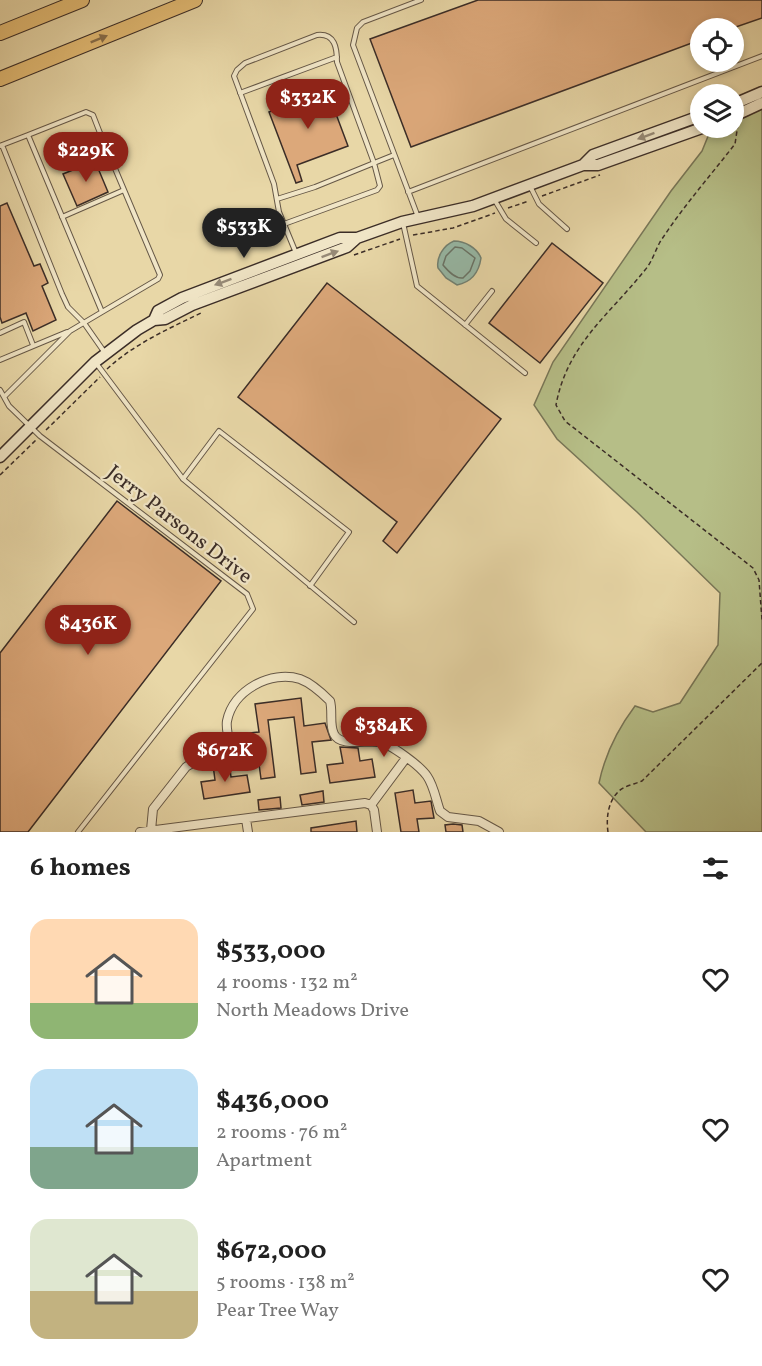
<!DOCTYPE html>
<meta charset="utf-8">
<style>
:root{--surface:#fff;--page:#f2f2f2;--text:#222;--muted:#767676;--accent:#8f2418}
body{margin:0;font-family:Vollkorn,serif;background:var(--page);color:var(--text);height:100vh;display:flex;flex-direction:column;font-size:22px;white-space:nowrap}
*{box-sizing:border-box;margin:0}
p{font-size:20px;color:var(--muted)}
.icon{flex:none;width:33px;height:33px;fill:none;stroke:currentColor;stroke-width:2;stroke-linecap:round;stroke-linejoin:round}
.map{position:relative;height:832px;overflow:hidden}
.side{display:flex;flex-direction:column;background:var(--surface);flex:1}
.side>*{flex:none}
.fabs{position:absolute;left:690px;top:18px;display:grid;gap:12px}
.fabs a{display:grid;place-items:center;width:54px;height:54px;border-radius:50%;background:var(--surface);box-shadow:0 3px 9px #0003;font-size:30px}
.price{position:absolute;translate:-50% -51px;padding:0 14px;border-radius:21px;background:var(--accent);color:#fff;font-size:20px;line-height:39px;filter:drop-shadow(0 2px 3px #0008)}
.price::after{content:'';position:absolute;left:50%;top:36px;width:18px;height:14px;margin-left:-9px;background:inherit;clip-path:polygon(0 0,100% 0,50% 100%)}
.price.selected{background:#222;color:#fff}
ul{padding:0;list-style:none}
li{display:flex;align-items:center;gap:18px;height:150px;padding:0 30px}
li span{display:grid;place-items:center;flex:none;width:168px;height:120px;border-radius:18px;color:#555}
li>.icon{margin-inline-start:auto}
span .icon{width:72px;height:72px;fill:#fffc;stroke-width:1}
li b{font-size:26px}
h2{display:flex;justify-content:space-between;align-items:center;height:72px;padding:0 30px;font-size:26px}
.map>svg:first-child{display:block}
</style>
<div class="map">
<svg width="762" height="832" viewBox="0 0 762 832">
<rect width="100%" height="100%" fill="#e8d7a7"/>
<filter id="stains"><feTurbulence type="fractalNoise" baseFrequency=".00333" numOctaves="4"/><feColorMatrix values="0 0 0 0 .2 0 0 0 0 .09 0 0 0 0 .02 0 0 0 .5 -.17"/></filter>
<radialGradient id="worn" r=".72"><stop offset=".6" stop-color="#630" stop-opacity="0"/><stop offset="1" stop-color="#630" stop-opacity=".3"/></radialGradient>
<path fill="#b6be87" stroke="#787657" stroke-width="1.5" d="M762,106V832H646L599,783C605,754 617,730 635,706L653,712L680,703L718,645L720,593L637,512L557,439L534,405L553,362L671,191L702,151L711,129L734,128V119Z"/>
<path fill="#97baa8" stroke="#728274" stroke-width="1.5" d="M454,241C465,241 477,248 481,258C479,272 472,282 457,285L446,278L438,268C436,257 444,245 454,241Z"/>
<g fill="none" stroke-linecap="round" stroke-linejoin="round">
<path stroke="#697468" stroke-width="1.5" d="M455,247L462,248L475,258L470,271L463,278C455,279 448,271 443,265L446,256Z"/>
</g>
<path fill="#dca87a" stroke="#3b2d27" stroke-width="1.5" d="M478,0H762V18L733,28H700V40L411,147L370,39Z
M327,90L348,146L297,165L302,181L296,183L269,112Z
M95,161L108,192L77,206L63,174Z
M7,203L34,266L40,264L48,283L42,286L56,320L33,331L26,313L2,323L0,317V206Z
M552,243L603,283L540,363L489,323Z
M327,283L501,419L397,553L383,541L397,522L238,397Z
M117,501L221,581L28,832H0V653Z
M301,698L304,726L325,723L331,740L312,742L316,772L301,774L294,717L268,720L275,777L261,779L257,749L236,752L234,735L259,732L255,704Z
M340,747L358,748L360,761L372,759L375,777L330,783L327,765L343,763Z
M229,761L231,777L247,775L250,792L204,799L201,782L215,780L213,765Z
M413,790L415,803L431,801L434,818L417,819L419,832H401L395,793Z
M323,791L324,802L302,805L300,795Z
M280,797L281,808L259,810L258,800Z
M356,821L357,832H311V828Z
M453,824L462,825L463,832H446L445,825Z"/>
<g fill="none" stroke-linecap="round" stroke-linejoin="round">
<defs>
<path id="lane" d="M240,93L337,57
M28,135L86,112L93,115L100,133L160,275L158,279L102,312
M2,145L28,135L102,312L70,331L4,397
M0,146L2,145L62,294L68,307L84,323L105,353
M530,186L539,204L567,229
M408,192L762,56
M277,199L315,187L374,163L380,186L377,190L284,224
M494,199L506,219L536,243
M62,217L124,190
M418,217L353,45L357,28L363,22L421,0
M403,223L417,286L525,373
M296,253L279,212L274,184L234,76L237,70L245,63L317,35C335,33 337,48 337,62L374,163L394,155
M465,325L492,291
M0,333L24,322L33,345
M0,360L67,332
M96,363L183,479L354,622
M0,390L9,406L40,436L247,594L253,609L78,832
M183,479L219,431L349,532L310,586"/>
<path id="street" d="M371,805L406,758
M371,805L374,810L377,832
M246,819L248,832
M151,830L153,809L186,767C198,757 215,764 225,753C233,743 225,732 227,721C233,690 271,670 300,679C311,683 322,693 330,701C333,711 329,725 334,734C340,747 366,740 378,742C390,743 420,766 427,776C434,786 436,800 440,811L448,817L479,821L499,832
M140,832L365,803L371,805"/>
<path id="secondary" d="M734,104L762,92
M734,116L762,103
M583,165L593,155L700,116
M154,320L158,311L182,298L340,238H357L402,222L473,206L583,165H598L702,128
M0,457L95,362L137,330L154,320L165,319L192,305L347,247L357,238"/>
<path id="highway" d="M0,33L82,0
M0,79L195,0"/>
</defs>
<use href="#lane" stroke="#665847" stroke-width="6"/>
<use href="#street" stroke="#665847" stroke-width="10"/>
<use href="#secondary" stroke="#3b2d27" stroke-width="13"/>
<use href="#highway" stroke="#3b2d27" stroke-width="16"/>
<path stroke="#3b2d27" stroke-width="1.5" stroke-dasharray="4.5 3" stroke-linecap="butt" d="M738,124L735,144C710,176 682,208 660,242C655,251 652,262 645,270C608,316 567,345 556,405L565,421L753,568L759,580L762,620
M711,133L726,128
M542,196L600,175
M508,208L529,201
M413,235L453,228L495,213
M354,255L400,239
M107,369C134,344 168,329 201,313
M46,430L100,377
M0,475L36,440
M608,832C606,818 608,801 619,791C624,786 635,784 642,781L762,663"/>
<use href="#lane" stroke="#f0e5c6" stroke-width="4"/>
<use href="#street" stroke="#f0e5c6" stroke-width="8"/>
<use href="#secondary" stroke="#f0e5c6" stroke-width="10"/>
<use href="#highway" stroke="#e4bc74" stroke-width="14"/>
</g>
<defs><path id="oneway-solid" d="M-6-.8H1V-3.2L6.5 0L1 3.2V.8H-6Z" transform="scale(1.5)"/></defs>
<use fill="#876d4a" href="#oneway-solid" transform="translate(99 39) rotate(-22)"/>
<g fill="#968976">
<use href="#oneway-solid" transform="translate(646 136) rotate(160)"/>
<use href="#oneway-solid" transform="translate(330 254) rotate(-20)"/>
<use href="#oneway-solid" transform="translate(223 282) rotate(160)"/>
</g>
<g text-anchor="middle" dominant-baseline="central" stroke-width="4.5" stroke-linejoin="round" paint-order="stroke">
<g font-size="21" fill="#3b2d27" stroke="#f0e5c6">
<text transform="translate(179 525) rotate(38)">Jerry Parsons Drive</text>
</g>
</g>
<rect width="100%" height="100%" filter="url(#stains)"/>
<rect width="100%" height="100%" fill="url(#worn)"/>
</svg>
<div class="fabs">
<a><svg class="icon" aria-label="locate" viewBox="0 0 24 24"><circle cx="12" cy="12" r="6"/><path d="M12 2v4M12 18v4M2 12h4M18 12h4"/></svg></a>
<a><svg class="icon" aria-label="layers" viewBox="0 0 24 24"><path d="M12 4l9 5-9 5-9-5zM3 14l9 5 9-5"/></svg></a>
</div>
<b class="price" style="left:308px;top:130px">$332K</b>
<b class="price" style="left:86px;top:183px">$229K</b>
<b class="price selected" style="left:244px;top:259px">$533K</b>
<b class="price" style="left:88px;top:656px">$436K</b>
<b class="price" style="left:384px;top:758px">$384K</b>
<b class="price" style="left:225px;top:783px">$672K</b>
</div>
<section class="side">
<h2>6 homes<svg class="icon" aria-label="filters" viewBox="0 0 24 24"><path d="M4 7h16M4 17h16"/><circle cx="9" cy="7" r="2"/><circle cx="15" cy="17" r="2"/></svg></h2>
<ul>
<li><span style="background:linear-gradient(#ffd9b3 70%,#8fb573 0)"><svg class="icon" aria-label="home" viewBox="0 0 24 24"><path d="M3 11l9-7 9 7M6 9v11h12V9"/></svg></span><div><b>$533,000</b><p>4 rooms · 132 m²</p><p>North Meadows Drive</p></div><svg class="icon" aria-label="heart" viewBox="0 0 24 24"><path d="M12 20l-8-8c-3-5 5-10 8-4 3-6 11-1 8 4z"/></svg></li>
<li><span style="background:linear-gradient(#bfe0f5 65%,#7fa58c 0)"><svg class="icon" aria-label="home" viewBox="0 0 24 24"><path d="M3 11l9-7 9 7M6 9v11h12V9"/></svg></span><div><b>$436,000</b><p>2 rooms · 76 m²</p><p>Apartment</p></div><svg class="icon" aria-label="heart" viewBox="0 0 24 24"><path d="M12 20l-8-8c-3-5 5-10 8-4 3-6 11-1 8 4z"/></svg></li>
<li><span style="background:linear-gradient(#dfe7d0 60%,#c2b280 0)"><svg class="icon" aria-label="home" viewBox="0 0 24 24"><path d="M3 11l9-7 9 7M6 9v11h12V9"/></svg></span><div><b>$672,000</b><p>5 rooms · 138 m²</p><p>Pear Tree Way</p></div><svg class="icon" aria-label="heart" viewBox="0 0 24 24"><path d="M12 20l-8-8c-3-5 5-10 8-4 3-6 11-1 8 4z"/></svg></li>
</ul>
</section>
